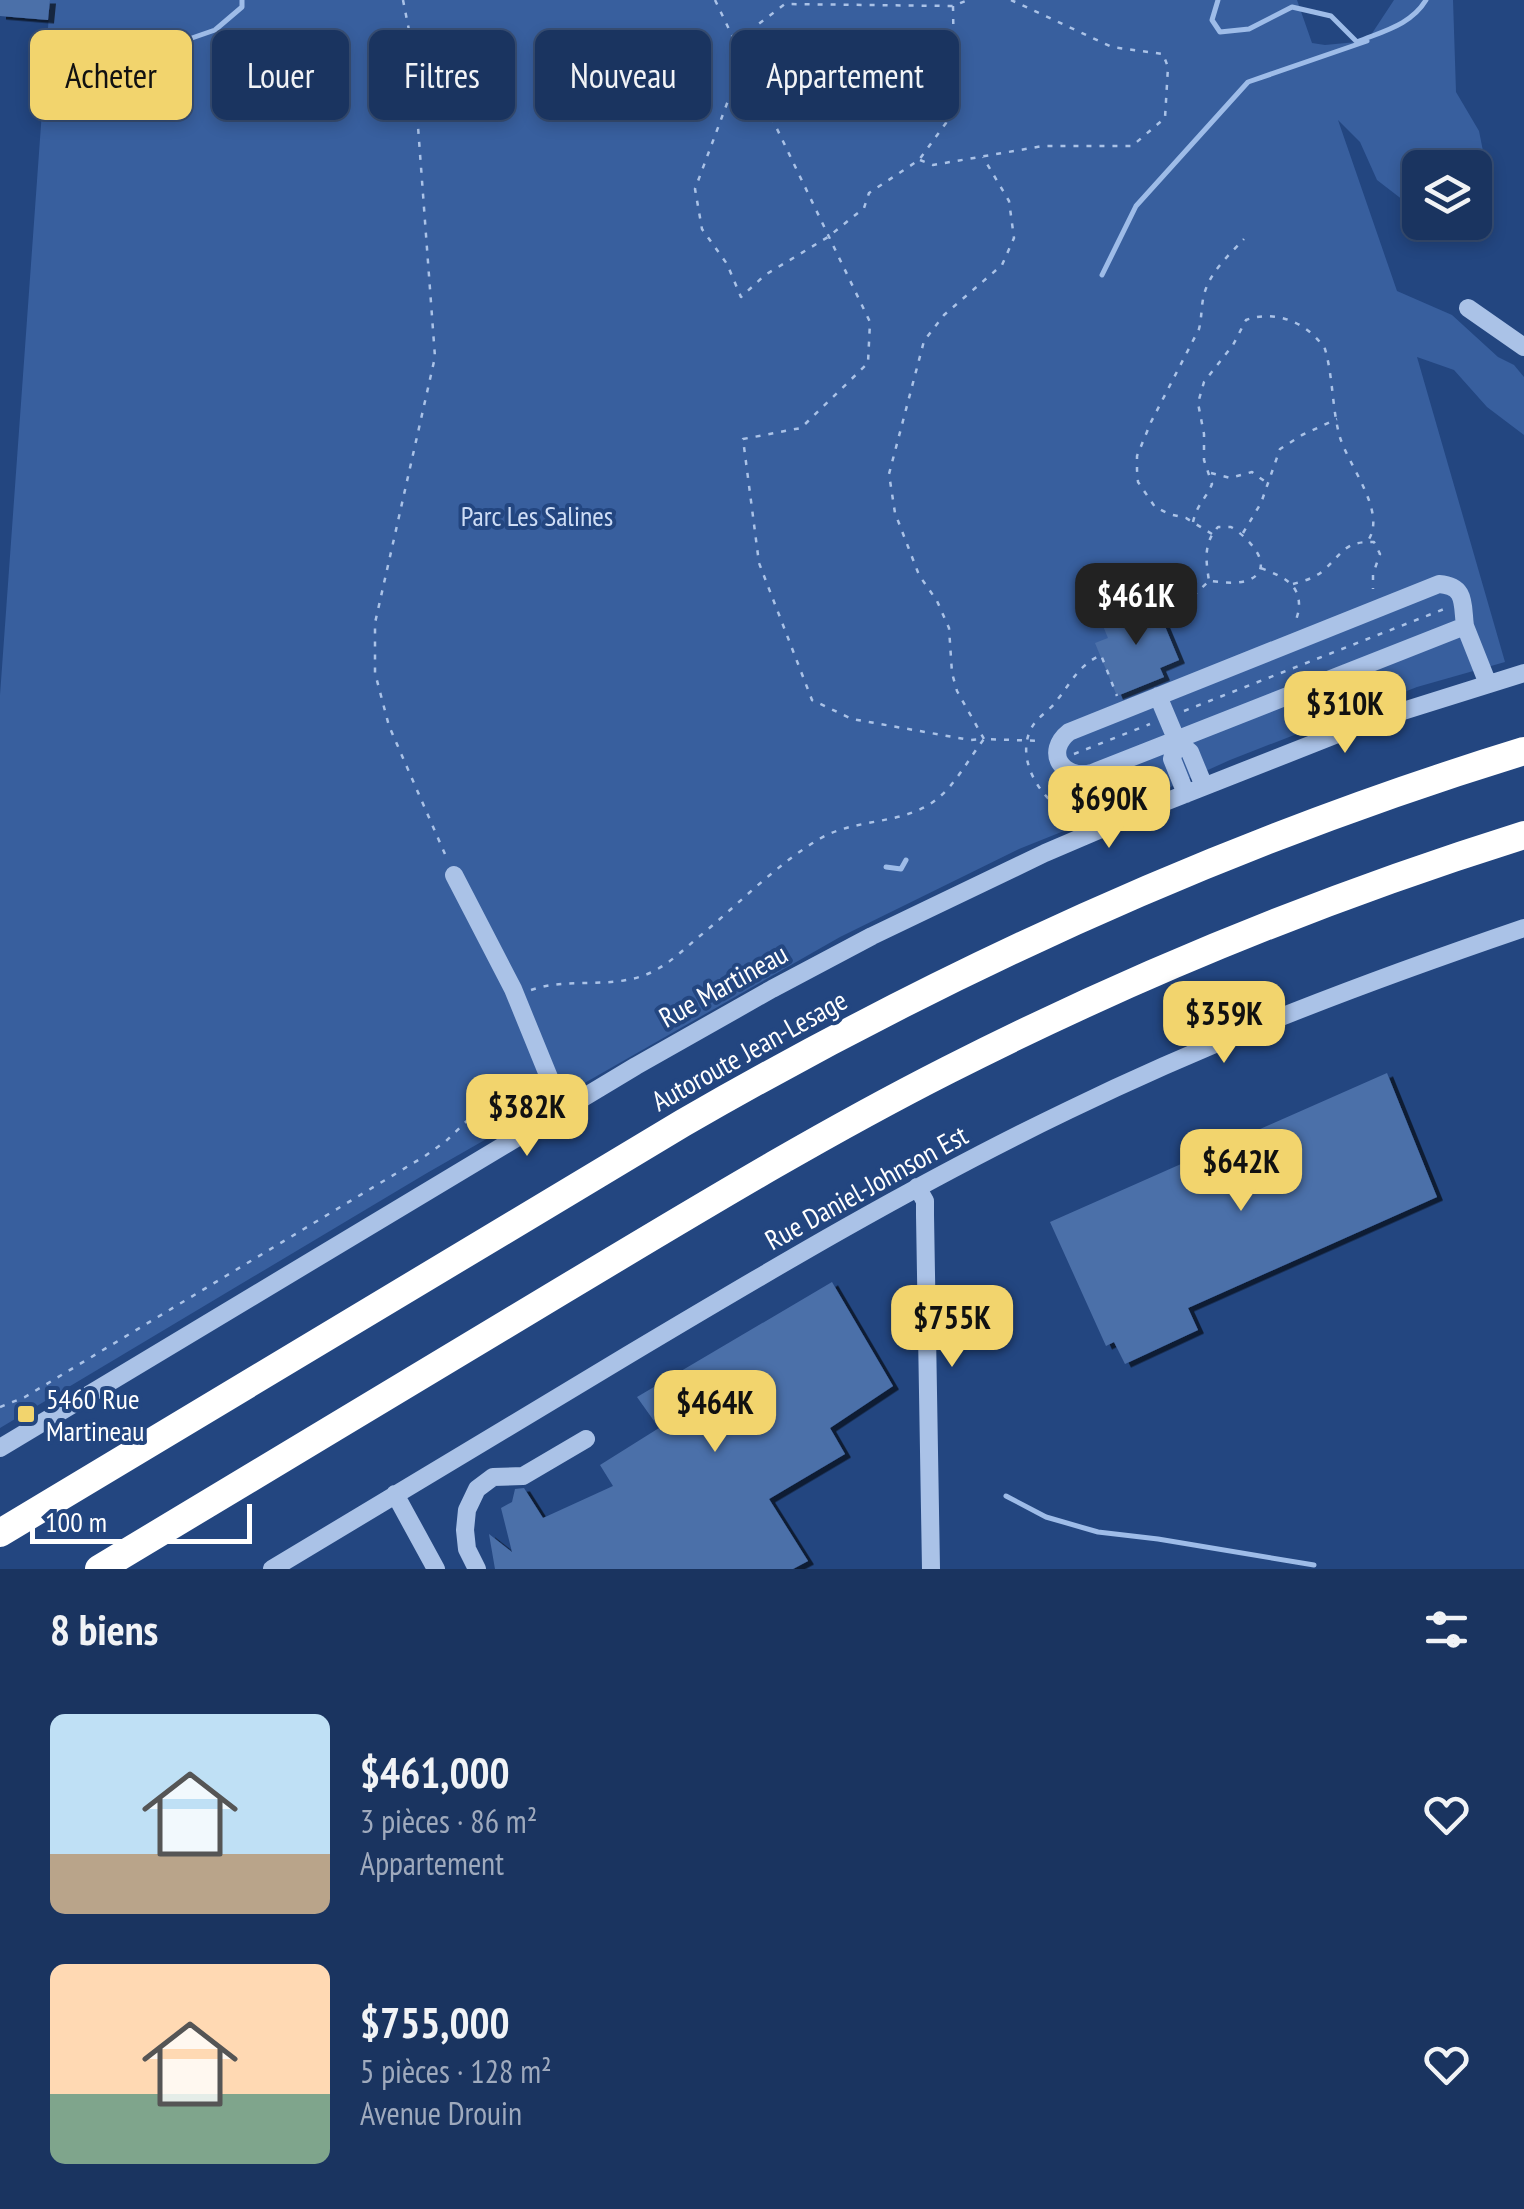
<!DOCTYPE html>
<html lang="fr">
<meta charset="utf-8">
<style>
:root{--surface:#1a3460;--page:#273f69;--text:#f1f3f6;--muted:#9faabd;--line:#384f75;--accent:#f2d46d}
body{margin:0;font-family:"PT Sans Narrow",sans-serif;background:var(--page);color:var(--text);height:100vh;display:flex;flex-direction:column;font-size:38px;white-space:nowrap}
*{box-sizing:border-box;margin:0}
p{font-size:32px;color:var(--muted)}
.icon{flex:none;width:55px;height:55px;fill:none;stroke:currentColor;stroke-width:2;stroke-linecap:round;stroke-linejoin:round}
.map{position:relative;height:1569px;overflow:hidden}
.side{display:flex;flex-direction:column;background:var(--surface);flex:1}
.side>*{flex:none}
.banner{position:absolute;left:30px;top:30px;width:1000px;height:90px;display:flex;gap:20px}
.tools{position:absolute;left:1402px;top:150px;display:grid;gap:20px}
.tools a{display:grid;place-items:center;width:90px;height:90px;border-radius:15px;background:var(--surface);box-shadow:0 5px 15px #0003,0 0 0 2px var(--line);font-size:50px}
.scale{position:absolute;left:30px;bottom:25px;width:222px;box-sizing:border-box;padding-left:10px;border:5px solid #fff;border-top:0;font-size:28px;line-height:35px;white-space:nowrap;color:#fff;-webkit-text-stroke:8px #234680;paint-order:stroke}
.price{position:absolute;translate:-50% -85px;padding:0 22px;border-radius:20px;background:var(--accent);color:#111;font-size:32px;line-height:65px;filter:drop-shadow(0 2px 5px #0008)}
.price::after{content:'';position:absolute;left:50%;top:60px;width:30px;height:22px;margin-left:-15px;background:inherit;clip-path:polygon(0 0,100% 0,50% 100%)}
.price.current{background:#222;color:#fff}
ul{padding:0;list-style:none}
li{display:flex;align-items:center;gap:30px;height:250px;padding:0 50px}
li span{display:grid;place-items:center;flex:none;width:280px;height:200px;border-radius:15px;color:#555}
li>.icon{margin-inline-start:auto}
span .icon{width:120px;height:120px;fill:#fffc;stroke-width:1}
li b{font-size:42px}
h2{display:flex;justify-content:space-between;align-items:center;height:120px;padding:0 50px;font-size:42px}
.tag{padding:0 35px;border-radius:15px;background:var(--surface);box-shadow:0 5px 15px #0003,0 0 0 2px var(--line);font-size:35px;line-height:90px}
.tag.current{background:var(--accent);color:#111}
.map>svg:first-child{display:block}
</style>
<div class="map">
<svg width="1524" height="1569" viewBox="0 0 1524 1569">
<defs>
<filter id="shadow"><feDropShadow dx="6" dy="3.5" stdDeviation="0" flood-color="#0009"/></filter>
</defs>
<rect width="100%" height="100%" fill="#234680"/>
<path fill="#385f9e" d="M50,0H1297L1312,43L1325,45L1367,41L1394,0H1453L1456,92L1479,131L1484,156L1474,167L1420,168V205L1412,207L1377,180L1360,142L1338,120L1397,291L1452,315L1498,357L1514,365L1524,377V435L1487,407L1454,370L1417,357L1505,662L1417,687L1230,760L1146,798L1019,849L840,937L427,1173L0,1428V695Z"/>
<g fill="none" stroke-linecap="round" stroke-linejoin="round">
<path stroke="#9ebce8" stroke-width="5" d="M1218,0L1212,20L1220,32L1249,29L1292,7L1331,16L1357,42C1383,31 1411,25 1426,0
M111,53L166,47L215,30L242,7V0
M1102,275L1136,206L1248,82L1367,41
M886,867L901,869L906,860
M1006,1496L1046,1517L1098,1532L1158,1539L1314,1565"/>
</g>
<path fill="#4c70a9" filter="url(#shadow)" d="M0,0H50L48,20L0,16Z
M1154,600L1179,660L1160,668L1164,677L1117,696L1095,643L1108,638L1101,621Z
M1387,1073L1437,1197L1188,1308L1198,1330L1125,1364L1114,1342L1106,1346L1050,1222Z
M832,1282L893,1386L830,1428L845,1454L769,1499L808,1561L793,1569H495L489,1534L512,1552L501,1508L512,1502L515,1489L524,1488L543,1518L613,1486L600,1465L659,1428L637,1397Z"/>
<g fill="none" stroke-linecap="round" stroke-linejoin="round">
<path stroke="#aac2e7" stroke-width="2.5" stroke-dasharray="5 8" stroke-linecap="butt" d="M403,0L412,45L435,357L375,623V673L389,726L448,861
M715,0L870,322L868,363L801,428L743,439L759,563L812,700L852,719L970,740L984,739L957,691L952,673L949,628L937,601L919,575L895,513L889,474L924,341L944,315L1002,265L1014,238L1009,201L983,157
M953,6L954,70L946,123L919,160L869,193L864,208L828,237L765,275L741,297L727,264L702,229L695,189L756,26L785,4L953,6L968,0
M920,160L933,165L1043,146H1132L1165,118L1168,67L1163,54L1112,47L1011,0
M1211,473L1230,478L1252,472L1267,483
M1193,522C1197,504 1206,499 1212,484L1204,460V434L1198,403L1204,382L1233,345L1246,320C1276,309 1308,323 1325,349C1333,377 1332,406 1339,434C1347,465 1389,513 1367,542
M1243,533L1261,503L1280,449L1302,435L1337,419
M1212,534L1186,518L1169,514L1155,507L1138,482L1137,470V456L1151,422L1199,329C1202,317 1201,306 1204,295C1209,273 1229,255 1244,239
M1261,568C1280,576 1300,582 1299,607C1299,612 1296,618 1296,623
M1293,584C1304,581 1315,578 1324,570C1343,553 1344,541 1374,542L1380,554L1373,574V589
M1162,619L1177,611L1209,581C1221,582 1239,585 1251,579C1277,565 1245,535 1231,527H1218C1203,543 1206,561 1209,581
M1184,711L1444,609
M1074,754L1150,724
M1081,819C1047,810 1012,762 1032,727C1038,716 1051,710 1058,699C1072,681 1079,665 1101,655L1117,696
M531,990C568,977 608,989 645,975C664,968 680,953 695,940C736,907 775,865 821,838C856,818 905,825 937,799C956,784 969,758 984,739L1042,741
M0,1407L25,1397L425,1156L446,1141L473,1115L512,1106L521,1101L527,1092L530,1077"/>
<path stroke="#aac2e7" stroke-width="18" d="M1468,308L1524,347
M1439,584C1467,586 1462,605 1465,626L1092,773C1062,780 1044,752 1069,732Z
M1465,626L1488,684
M1158,696L1177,741L1190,752L1204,786
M1177,741L1172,759L1186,794
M454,875L513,989L555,1092L565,1109
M917,1187L925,1201V1215L931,1569
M0,1448L636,1066L772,989L872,936L1045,853L1155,806L1368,722L1524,673
M395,1494L436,1569
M272,1569C390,1497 509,1426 628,1355C772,1269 917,1183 1069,1110C1217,1038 1369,981 1524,928
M477,1569L467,1549L465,1530L467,1510L477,1489L493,1477L523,1476L586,1439"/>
<path stroke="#fff" stroke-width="28" d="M0,1533L683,1123C950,969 1230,841 1524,751
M99,1569C254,1476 408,1383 563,1290C690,1214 816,1137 948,1070C1133,976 1326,897 1524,835"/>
</g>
<rect fill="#f2d46d" stroke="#234680" stroke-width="4" x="16" y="1404" width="20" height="20" rx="5"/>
<g text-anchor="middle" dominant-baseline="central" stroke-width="8" stroke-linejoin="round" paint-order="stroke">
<g font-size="28" fill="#ceddf5" stroke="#234680">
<text x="537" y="515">Parc Les Salines</text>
</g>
<g font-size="28" fill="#fff" stroke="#234680">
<text transform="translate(723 985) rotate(-29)">Rue Martineau</text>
<text transform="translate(749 1050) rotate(-29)">Autoroute Jean-Lesage</text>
<text transform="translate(866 1187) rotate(-29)">Rue Daniel-Johnson Est</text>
</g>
<g font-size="28" fill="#fff" stroke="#234680" text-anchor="start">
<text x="46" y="1398">5460 Rue<tspan x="46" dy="32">Martineau</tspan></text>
</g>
</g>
</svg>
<div class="tools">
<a><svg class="icon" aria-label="layers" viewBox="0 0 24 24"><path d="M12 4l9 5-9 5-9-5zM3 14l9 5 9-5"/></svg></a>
</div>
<div class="scale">100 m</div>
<b class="price current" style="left:1136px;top:648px">$461K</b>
<b class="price" style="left:1345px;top:756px">$310K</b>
<b class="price" style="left:1109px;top:851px">$690K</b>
<b class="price" style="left:1224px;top:1066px">$359K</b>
<b class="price" style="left:527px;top:1159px">$382K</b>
<b class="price" style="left:1241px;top:1214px">$642K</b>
<b class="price" style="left:952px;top:1370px">$755K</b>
<b class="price" style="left:715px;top:1455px">$464K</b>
<div class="banner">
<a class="tag current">Acheter</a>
<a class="tag">Louer</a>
<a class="tag">Filtres</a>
<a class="tag">Nouveau</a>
<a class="tag">Appartement</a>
</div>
</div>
<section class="side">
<h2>8 biens<svg class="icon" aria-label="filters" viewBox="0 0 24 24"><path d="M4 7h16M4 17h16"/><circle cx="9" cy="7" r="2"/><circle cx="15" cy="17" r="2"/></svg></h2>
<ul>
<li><span style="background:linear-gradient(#bfe0f5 70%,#b9a48a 0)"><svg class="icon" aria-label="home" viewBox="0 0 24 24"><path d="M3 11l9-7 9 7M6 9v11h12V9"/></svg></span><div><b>$461,000</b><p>3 pièces · 86 m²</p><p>Appartement</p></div><svg class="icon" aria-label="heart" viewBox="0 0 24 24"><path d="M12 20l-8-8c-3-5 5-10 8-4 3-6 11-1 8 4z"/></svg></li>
<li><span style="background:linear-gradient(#ffd9b3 65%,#7fa58c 0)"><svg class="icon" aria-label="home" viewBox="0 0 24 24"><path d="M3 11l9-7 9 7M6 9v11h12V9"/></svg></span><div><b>$755,000</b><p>5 pièces · 128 m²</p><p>Avenue Drouin</p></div><svg class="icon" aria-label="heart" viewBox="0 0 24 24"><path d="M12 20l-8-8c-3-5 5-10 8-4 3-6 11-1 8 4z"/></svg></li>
</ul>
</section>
